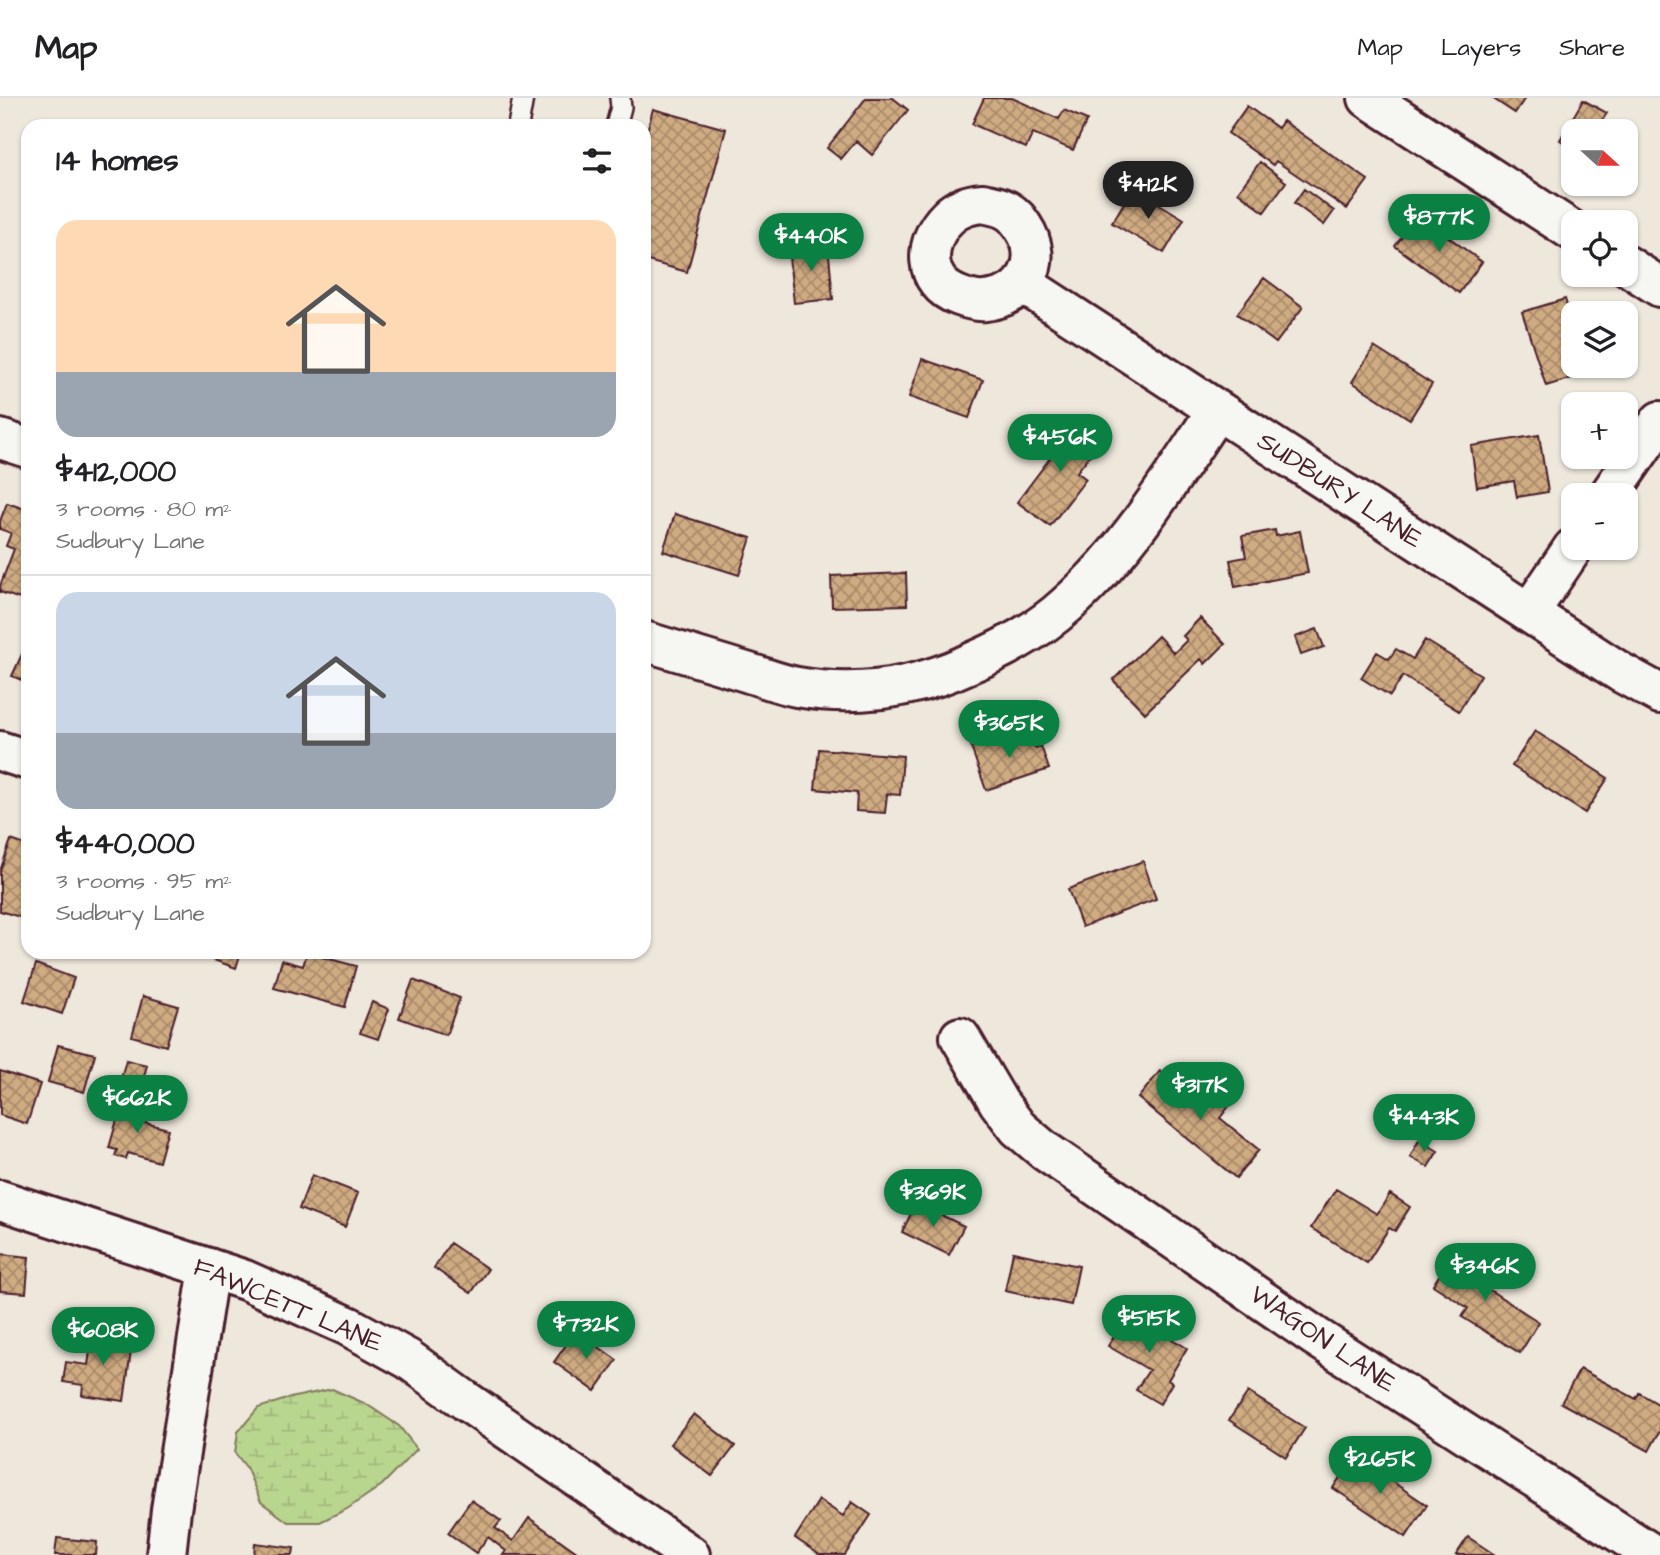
<!DOCTYPE html>
<meta charset="utf-8">
<style>
:root{--surface:#fff;--page:#f2f2f2;--text:#202124;--muted:#757577;--line:#e0e0e0;--accent:#0b8043}
body{margin:0;font-family:"Architects Daughter",sans-serif;background:var(--page);color:var(--text);height:100vh;display:flex;flex-direction:column;font-size:26px;white-space:nowrap}
*{box-sizing:border-box;margin:0}
p{font-size:23px;color:var(--muted)}
.icon{flex:none;width:38px;height:38px;fill:none;stroke:currentColor;stroke-width:2;stroke-linecap:round;stroke-linejoin:round}
.map{position:relative;flex:1;overflow:hidden}
.drawer{position:absolute;left:21px;top:21px;width:630px;height:840px;display:flex;flex-direction:column;background:var(--surface);border-radius:21px;box-shadow:0 2px 5px #0004}
.drawer>*{flex:none}
.needle{width:46px;rotate:111deg}
.fabs{position:absolute;left:1561px;top:21px;display:grid;gap:14px}
.fabs a{display:grid;place-items:center;width:77px;height:77px;border-radius:14px;background:var(--surface);box-shadow:0 2px 5px #0004;font-size:35px}
.price{position:absolute;translate:-50% -60px;padding:0 16px;border-radius:24px;background:var(--accent);color:#fff;font-size:23px;line-height:46px;filter:drop-shadow(0 2px 4px #0008)}
.price::after{content:'';position:absolute;left:50%;top:42px;width:21px;height:16px;margin-left:-10px;background:inherit;clip-path:polygon(0 0,100% 0,50% 100%)}
.price.on{background:#222;color:#fff}
ul{padding:0;list-style:none}
li{display:grid;align-content:center;gap:14px;height:371px;padding:0 35px}
li+li{border-top:2px solid var(--line)}
li span{display:grid;place-items:center;height:217px;border-radius:21px;color:#555}
li>.icon{margin-inline-start:auto}
span .icon{width:126px;height:126px;fill:#fffc;stroke-width:1}
li b{font-size:30px}
h2{display:flex;justify-content:space-between;align-items:center;height:84px;padding:0 35px;font-size:30px}
header{display:flex;align-items:center;gap:42px;box-sizing:border-box;height:98px;padding:0 35px;background:var(--surface);border-bottom:2px solid var(--line)}
header strong{font-size:33px}
nav{display:flex;gap:38px;margin-inline-start:auto;font-size:24px}
.map>svg:first-child{display:block}
</style>
<header>
<strong>Map</strong>
<nav><a>Map</a><a>Layers</a><a>Share</a></nav>
</header>
<div class="map">
<svg width="1660" height="1457" viewBox="0 0 1660 1457">
<defs>
<pattern id="wetland-marsh" width="20" height="14" patternUnits="userSpaceOnUse" patternTransform="scale(1.75)"><rect width="20" height="14" fill="#b9d68e"/><path d="M1 5h8M5 5V1M11 12h8M15 12V8" fill="none" stroke="#a1b77b"/></pattern>
<pattern id="building-cross-hatch" width="8" height="8" patternUnits="userSpaceOnUse" patternTransform="scale(1.75)"><rect width="8" height="8" fill="#cfab82"/><path d="M0 0l8 8M0 8l8-8" fill="none" stroke="#aa8b6b"/></pattern>
</defs>
<rect width="100%" height="100%" fill="#eee7dc"/>
<filter id="ink" filterUnits="userSpaceOnUse"><feTurbulence type="fractalNoise" baseFrequency=".0143" numOctaves="2"/><feDisplacementMap in="SourceGraphic" scale="14" xChannelSelector="R" yChannelSelector="G"/><feConvolveMatrix kernelMatrix="1 2 1 2 8 2 1 2 1" color-interpolation-filters="sRGB"/></filter>
<g filter="url(#ink)">
<path fill="url(#wetland-marsh)" stroke="#827a5c" stroke-width="2" d="M332,1291L366,1306L399,1328L417,1351L382,1387L347,1411L320,1424H288L261,1404L246,1369L235,1355L238,1334L258,1310L290,1300Z"/>
<path fill="url(#building-cross-hatch)" stroke="#4a1f2b" stroke-width="2" d="M866,0H893L908,12L872,57L856,43L841,61L827,50Z
M984,0H1012L1059,21L1064,12L1087,22L1073,52L1033,35L1026,50L972,26Z
M1492,0H1525L1515,15Z
M1583,2L1607,15L1601,24L1617,33H1573V50L1560,42Z
M1247,8L1278,30L1283,23L1368,82L1347,111L1276,63L1273,67L1228,35Z
M653,11L726,31L687,174L644,162V44Z
M1260,64L1286,84L1264,114L1238,94Z
M1133,90L1184,121L1164,155L1112,125Z
M1304,91L1334,113L1324,127L1294,105Z
M1419,117L1482,164L1459,195L1395,148Z
M828,146L833,201L794,205L788,150Z
M1264,180L1303,209L1276,245L1237,216Z
M1565,201L1573,228V268H1586L1588,275L1546,288L1522,214Z
M1374,249L1432,286L1410,321L1352,284Z
M922,261L983,282L969,320L909,299Z
M1073,320L1102,341L1077,374L1086,381L1050,428L1017,404L1062,344L1057,341Z
M1539,337L1548,394L1517,399L1514,383L1477,389L1471,348Z
M7,405L28,412V460L26,467L28,468V497L26,503L0,494V488L14,451L6,448L11,435L0,431V423Z
M675,416L751,440L739,477L663,453Z
M1275,432L1276,438L1300,433L1308,475L1235,489L1230,462L1246,459L1242,438Z
M906,475L907,507L832,509L831,478Z
M1200,520L1225,546L1205,566L1201,561L1145,615L1113,582L1158,538L1174,555L1187,542L1183,538Z
M1317,531L1324,549L1301,557L1295,539Z
M1425,542L1481,577L1459,613L1403,578L1390,598L1361,580L1377,554L1389,561L1396,551L1413,561Z
M23,554L28,556V580L26,584L12,578Z
M1535,633L1608,680L1585,715L1512,668Z
M1030,634L1035,650L1041,648L1049,671L986,692L971,649L998,640L999,645Z
M819,651L903,658L900,697L887,696L885,715L856,713L857,695L815,691Z
M11,742L28,748V804L23,820L0,813V773Z
M1143,763L1156,801L1082,829L1068,791Z
M191,854H241L236,870Z
M307,855L356,868L345,909L274,890L282,862L303,868Z
M36,866L74,880L62,916L24,903Z
M413,882L460,900L446,937L399,920Z
M143,898L178,908L166,948L132,938Z
M372,904L389,911L378,941L360,935Z
M58,947L95,956L84,994L48,984Z
M126,962L147,967L142,986L121,980Z
M0,973L40,986L27,1026L0,1017Z
M1160,973L1192,1000L1204,986L1230,1007L1220,1020L1259,1052L1236,1080L1138,1000Z
M129,1002L143,1006L138,1023L168,1031L159,1064L128,1055L126,1061L115,1058L117,1052L109,1050L120,1011L125,1013Z
M1419,1042L1438,1053L1428,1069L1410,1059Z
M312,1077L358,1095L345,1129L299,1111Z
M1336,1091L1377,1116L1390,1096L1410,1109L1395,1133L1389,1130L1367,1165L1311,1130Z
M916,1105L964,1128L949,1157L902,1134Z
M450,1145L488,1171L471,1195L434,1170Z
M1013,1154L1079,1168L1071,1207L1005,1193Z
M1454,1154L1492,1178L1485,1189L1539,1224L1520,1255L1462,1219L1468,1210L1433,1187Z
M0,1156L29,1159L26,1195L0,1193Z
M1129,1215L1187,1250L1168,1282L1172,1285L1160,1306L1136,1292L1149,1272L1108,1248Z
M93,1233L133,1239L124,1303L82,1297L83,1287L63,1284L66,1264L88,1267Z
M576,1233L617,1262L595,1293L554,1264Z
M1580,1271L1636,1301L1639,1295L1660,1307V1333L1649,1353L1561,1305Z
M1248,1294L1305,1330L1286,1359L1229,1322Z
M694,1316L735,1348L712,1378L670,1346Z
M1354,1358L1427,1407L1406,1439L1333,1390Z
M471,1402L501,1423L495,1430L513,1443L529,1420L578,1455L576,1457H503L506,1453L488,1439L476,1455L448,1435Z
M819,1402L843,1418L852,1404L871,1417L845,1457H820L795,1440Z
M1468,1439L1495,1457H1456Z
M57,1440L97,1444L96,1457H55Z
M255,1445L294,1450L293,1457H254Z"/>
<g fill="none" stroke-linecap="round" stroke-linejoin="round">
<defs>
<path id="lane" d="M518,28L523,0
M616,28L621,9L620,0"/>
<path id="street" d="M1368,0L1573,133
M983,105C991,107 1001,108 1008,113C1015,117 1019,123 1023,129C1046,163 1025,199 985,203C976,204 967,201 959,198C922,185 923,143 948,119C957,110 970,106 983,105Z
M1626,167L1660,189
M1022,185L1563,537L1620,574L1660,596
M0,341L28,350
M1609,397L1660,323
M1529,515L1573,450
M644,543C678,553 712,564 746,574C763,579 780,586 797,589C856,599 914,591 968,566C999,553 1030,537 1056,516C1123,461 1169,384 1217,312
M0,653L28,662
M960,939L999,1005L1018,1030L1045,1053L1316,1239L1654,1457
M0,1102L245,1182L348,1228L408,1261L466,1303L690,1457
M166,1457L171,1412L209,1170"/>
</defs>
<use href="#lane" stroke="#4a1f2b" stroke-width="24"/>
<use href="#street" stroke="#4a1f2b" stroke-width="44"/>
<use href="#lane" stroke="#f6f6f2" stroke-width="19"/>
<use href="#street" stroke="#f6f6f2" stroke-width="38"/>
</g>
</g>
<g text-anchor="middle" dominant-baseline="central" stroke-width="5" stroke-linejoin="round" paint-order="stroke">
<g font-size="26" fill="#4a1f2b" stroke="#f6f6f2">
<text transform="translate(1340 392) rotate(33)">SUDBURY LANE</text>
<text transform="translate(288 1207) rotate(23)">FAWCETT LANE</text>
<text transform="translate(1323 1241) rotate(34)">WAGON LANE</text>
</g>
</g>
</svg>
<div class="fabs">
<a><svg class="needle" viewBox="-14 -14 28 28"><path d="M0-13l5 13h-10z" fill="#e53935"/><path d="M0 13l5-13h-10z" fill="#757577"/></svg></a>
<a><svg class="icon" aria-label="locate" viewBox="0 0 24 24"><circle cx="12" cy="12" r="6"/><path d="M12 2v4M12 18v4M2 12h4M18 12h4"/></svg></a>
<a><svg class="icon" aria-label="layers" viewBox="0 0 24 24"><path d="M12 4l9 5-9 5-9-5zM3 14l9 5 9-5"/></svg></a>
<a>+</a>
<a>−</a>
</div>
<b class="price on" style="left:1148px;top:123px">$412K</b>
<b class="price" style="left:1439px;top:156px">$877K</b>
<b class="price" style="left:811px;top:175px">$440K</b>
<b class="price" style="left:1060px;top:376px">$456K</b>
<b class="price" style="left:1009px;top:662px">$365K</b>
<b class="price" style="left:1200px;top:1024px">$317K</b>
<b class="price" style="left:137px;top:1037px">$662K</b>
<b class="price" style="left:1424px;top:1056px">$443K</b>
<b class="price" style="left:933px;top:1131px">$369K</b>
<b class="price" style="left:1485px;top:1205px">$346K</b>
<b class="price" style="left:1149px;top:1257px">$515K</b>
<b class="price" style="left:586px;top:1263px">$732K</b>
<b class="price" style="left:103px;top:1269px">$608K</b>
<b class="price" style="left:1380px;top:1398px">$265K</b>
<section class="drawer">
<h2>14 homes<svg class="icon" aria-label="filters" viewBox="0 0 24 24"><path d="M4 7h16M4 17h16"/><circle cx="9" cy="7" r="2"/><circle cx="15" cy="17" r="2"/></svg></h2>
<ul>
<li><span style="background:linear-gradient(#ffd9b3 70%,#9aa5b1 0)"><svg class="icon" aria-label="home" viewBox="0 0 24 24"><path d="M3 11l9-7 9 7M6 9v11h12V9"/></svg></span><div><b>$412,000</b><p>3 rooms · 80 m²</p><p>Sudbury Lane</p></div></li>
<li><span style="background:linear-gradient(#c9d6e8 65%,#9aa5b1 0)"><svg class="icon" aria-label="home" viewBox="0 0 24 24"><path d="M3 11l9-7 9 7M6 9v11h12V9"/></svg></span><div><b>$440,000</b><p>3 rooms · 95 m²</p><p>Sudbury Lane</p></div></li>
</ul>
</section>
</div>
